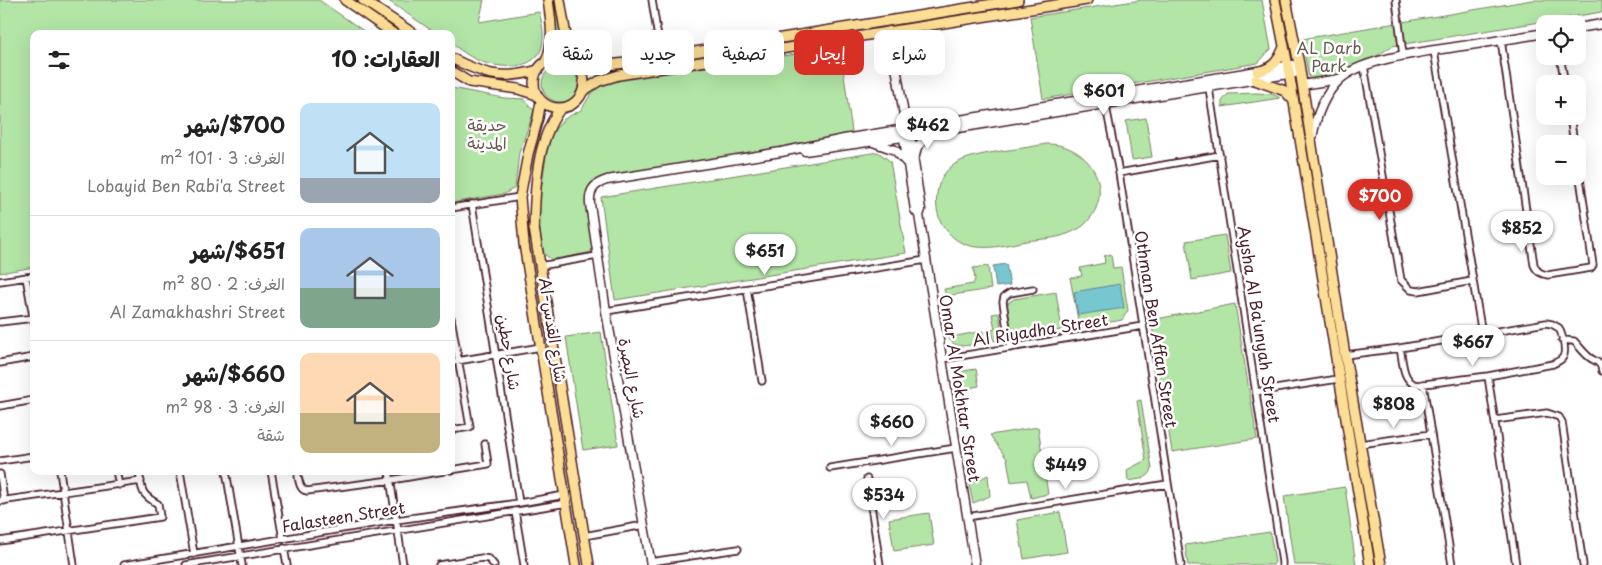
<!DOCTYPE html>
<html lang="ar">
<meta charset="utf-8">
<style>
:root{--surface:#fff;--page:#f2f2f2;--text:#222;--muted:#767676;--line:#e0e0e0;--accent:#d93025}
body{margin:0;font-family:"Playpen Sans","Playpen Sans Arabic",sans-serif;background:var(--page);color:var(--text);direction:rtl;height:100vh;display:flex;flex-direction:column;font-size:19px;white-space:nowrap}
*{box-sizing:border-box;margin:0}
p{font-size:16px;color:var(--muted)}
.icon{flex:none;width:28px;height:28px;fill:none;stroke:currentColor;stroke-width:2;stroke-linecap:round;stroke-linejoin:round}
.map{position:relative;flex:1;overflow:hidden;direction:ltr}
.details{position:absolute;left:30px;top:30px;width:425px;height:445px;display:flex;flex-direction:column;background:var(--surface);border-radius:10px;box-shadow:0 5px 20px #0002;direction:rtl}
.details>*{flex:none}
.guide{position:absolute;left:470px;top:30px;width:475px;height:45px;direction:rtl;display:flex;gap:10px}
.tools{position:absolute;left:1536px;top:15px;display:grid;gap:10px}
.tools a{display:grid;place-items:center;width:50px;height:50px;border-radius:10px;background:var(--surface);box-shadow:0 5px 20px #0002;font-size:25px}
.price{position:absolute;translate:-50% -42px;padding:0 11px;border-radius:18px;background:#fff;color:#222;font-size:16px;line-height:32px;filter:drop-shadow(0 1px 2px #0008)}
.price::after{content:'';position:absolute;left:50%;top:30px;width:15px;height:11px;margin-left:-8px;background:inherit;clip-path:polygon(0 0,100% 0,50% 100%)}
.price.on{background:var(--accent);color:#fff}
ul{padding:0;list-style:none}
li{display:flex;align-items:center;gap:15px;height:125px;padding:0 15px}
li+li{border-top:1px solid var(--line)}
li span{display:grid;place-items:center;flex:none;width:140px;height:100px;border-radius:10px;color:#555}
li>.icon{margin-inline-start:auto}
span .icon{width:60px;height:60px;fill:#fffc;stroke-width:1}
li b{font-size:21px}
h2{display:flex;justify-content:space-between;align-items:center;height:60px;padding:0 15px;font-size:21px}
.tag{padding:0 18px;border-radius:10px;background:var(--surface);box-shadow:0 5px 20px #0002;font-size:18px;line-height:45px}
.tag.on{background:var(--accent);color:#fff}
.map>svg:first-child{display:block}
</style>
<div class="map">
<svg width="1602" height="565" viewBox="0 0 1602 565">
<rect width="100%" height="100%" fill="#fff"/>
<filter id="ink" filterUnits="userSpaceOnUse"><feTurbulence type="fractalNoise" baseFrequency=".02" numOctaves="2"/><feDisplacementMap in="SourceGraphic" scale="10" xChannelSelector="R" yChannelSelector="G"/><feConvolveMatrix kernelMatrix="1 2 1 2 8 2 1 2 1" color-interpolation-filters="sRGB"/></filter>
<g filter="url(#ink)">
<path fill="#b2e5a6" stroke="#7e8268" d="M0,0H319L368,34H34V267L0,273Z
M387,0H484L479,22L539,12C543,25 547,47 536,57C523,71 493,67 477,60C468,56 459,49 451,43V34H437Z
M551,0H557L566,53L554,55L556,37Z
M1141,0H1262L1271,49L1258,63L1043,99L1030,17Z
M1532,0H1602V12L1392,46C1377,56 1343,78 1325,81C1320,82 1314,79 1309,78L1302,39Z
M840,48L853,138L597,181L587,195L595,247L592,252L552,260L544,254L540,232L539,203L546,156L552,133L564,119L581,110L594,89L610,80Z
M542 84a18 18 0 1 1 36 0a18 18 0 1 1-36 0Z
M451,88L504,98L524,99L534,111L519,153L515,188L504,194L451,203Z
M1256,93L1272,94L1280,98L1222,107V101L1228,94Z
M1146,118L1152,157L1132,160L1126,121Z
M1046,144C1091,143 1118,193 1084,225C1079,229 1073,232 1067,234C1055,239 1040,239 1026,241C1011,244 993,249 977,247C966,246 955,241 948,232C938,222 935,207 937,193C942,159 973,156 1001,151C1016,149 1031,147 1046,144Z
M878,152L890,161L906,253L615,300L601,197Z
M1225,235L1231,273L1192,280L1186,241Z
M1111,254L1113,268L1121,267L1128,310L1122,320L1083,327L1079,325L1070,278L1082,276L1080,268L1105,263L1104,256Z
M988,266L991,289L946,296L944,289L973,284L975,279L973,268Z
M1056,292L1062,330L1016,337C1008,329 1009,316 1007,305L1009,302L1014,299Z
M1235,304L1257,439L1172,452L1151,320Z
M999,313L1002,334L998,340L994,341L992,330L995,329L992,314Z
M983,331L984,342C970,345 951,352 947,333H949L951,337Z
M601,332L618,445L583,450L566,337Z
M976,369L979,386L964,389L963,382H957L959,376L963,371Z
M1141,400L1152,469C1149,480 1138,479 1128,481L1127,470L1146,460L1137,401Z
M1038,427L1048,494L1031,498L1027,480L1011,482L1007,459L990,435Z
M988,475L990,496L973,503L969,484Z
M1345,487L1356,565H1294L1284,496Z
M1060,512L1067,552L1024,559L1017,520Z
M929,513L934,545L894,551L889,519Z
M1270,532L1275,562L1273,565H1188L1185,545Z"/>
<path fill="#77c7d1" stroke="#65848f" d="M1006,264L1010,285L996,287L993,266Z
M1120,284L1124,308L1078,315L1074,292Z"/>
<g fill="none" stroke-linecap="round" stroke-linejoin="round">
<defs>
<path id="street" d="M652,0L661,57
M1396,0L1403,55
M1501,40L1534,265C1537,272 1541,274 1548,275L1591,268L1593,265L1578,165
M1434,51L1482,334
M1560,56L1565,84
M1364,66L1401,280L1411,290L1418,291L1472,281
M1209,88L1282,562V565
M1105,101L1119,173L1181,565
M1570,116L1574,144
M1119,173L1220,155
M472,204L519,503
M451,208L520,197
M540,266L597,256
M26,277L34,322
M0,281L34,276
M747,289L762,381
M606,311L926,260
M451,318L470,427L451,430
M0,322L34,318
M1562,340L1574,341C1579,346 1583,352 1589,357C1595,362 1601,361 1602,371
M1010,348L1003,302L1004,297L1010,293L1033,289
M1345,355L1400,348L1546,323L1552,324L1559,328C1562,334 1567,351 1563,357C1561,361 1556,362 1553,364L1488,376L1416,385C1402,380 1403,361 1400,348
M942,359L1143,326
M451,362L541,347
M0,363L34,357
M1488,376L1516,565
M1423,384L1452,565
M1256,392L1338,379
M0,406L34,400
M1495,420L1547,413L1559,417L1562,422L1583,565
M1360,444L1431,434
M0,461L34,456
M830,468L956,448
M451,470L488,464L485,444
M60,471L74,565
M116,471L119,485
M180,471L194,554
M226,471L242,565
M271,471L283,539
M389,471L403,565
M0,474L4,501
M298,476C299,482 300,490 307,491L391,480L444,471
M867,479L880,565
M0,501L141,481
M515,511L524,565
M967,517L1167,484
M584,536L644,525
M0,541L160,517L158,504C140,494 142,490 139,471
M284,548L287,565
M650,562L738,549
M124,565L396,520L519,503L565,495
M186,565L567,503
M439,565L482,558L489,559L494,565"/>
<path id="secondary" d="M1578,28L1602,24
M890,31L904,115L909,128L921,210L919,215L975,565
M1302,85L1339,79
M903,132L915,210L919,215
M1312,138C1316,116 1323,96 1339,80C1362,58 1424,52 1455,47C1485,43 1515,38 1545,33
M873,142L895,150L907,163
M805,151L910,136L1300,72
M915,156L917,147L930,133
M651,565L606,311L590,204C589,190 594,184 607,180L781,152L844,139L1299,64"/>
<path id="primary" d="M345,0L394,34
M363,0L414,34
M560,0L569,54L573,62
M1275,0L1288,66L1370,565
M1286,0L1299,64L1345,355L1381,565
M534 83a25 25 0 1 1 50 0a25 25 0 1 1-50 0Z
M451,58C483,74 502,81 538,70
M545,63C555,43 551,21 548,0
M576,65L599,66L626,63L1018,0
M451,71L469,82L518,89L537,95
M1257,72C1273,68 1278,62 1284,47
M1255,80L1285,91L1293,100
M583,91L599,81L619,75L1087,0
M541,101L538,118L528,154L520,197L524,244L576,565
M560,109C536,142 535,188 534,228L589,565"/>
</defs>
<use href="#street" stroke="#4a1f2b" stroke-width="9"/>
<use href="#secondary" stroke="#4a1f2b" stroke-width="11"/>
<use href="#primary" stroke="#4a1f2b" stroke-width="12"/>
<use href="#street" stroke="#fff" stroke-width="5.5"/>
<use href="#secondary" stroke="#fff" stroke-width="8"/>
<use href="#primary" stroke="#fdde96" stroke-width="9"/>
</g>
</g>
<g text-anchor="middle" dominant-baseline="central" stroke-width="5" stroke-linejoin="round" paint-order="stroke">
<g font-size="16" fill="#695a50" stroke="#fff">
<text x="1329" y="47">AL Darb<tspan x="1329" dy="18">Park</tspan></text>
<text x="487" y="124">حديقة<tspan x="487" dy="18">المدينة</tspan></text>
</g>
<g font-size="16" fill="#4a1f2b" stroke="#fff">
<text transform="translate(1260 324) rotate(81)">Aysha Al Ba'unyah Street</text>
<text transform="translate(1040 329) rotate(-9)">Al Riyadha Street</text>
<text transform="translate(1157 329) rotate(81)">Othman Ben Affan Street</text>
<text transform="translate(554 330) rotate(81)">Al-شارع القدس</text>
<text transform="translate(510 352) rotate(81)">شارع حطين</text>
<text transform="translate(633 378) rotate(79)">شارع البصرة</text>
<text transform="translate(961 388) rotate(81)">Omar Al Mokhtar Street</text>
<text transform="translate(343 516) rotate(-9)">Falasteen Street</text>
</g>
</g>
</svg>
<div class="tools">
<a><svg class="icon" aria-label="locate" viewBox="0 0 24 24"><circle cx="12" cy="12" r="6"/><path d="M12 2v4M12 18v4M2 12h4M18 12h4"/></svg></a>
<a>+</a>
<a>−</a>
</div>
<b class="price" style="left:1104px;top:116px">$601</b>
<b class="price" style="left:928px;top:150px">$462</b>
<b class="price on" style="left:1380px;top:221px">$700</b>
<b class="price" style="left:1522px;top:253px">$852</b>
<b class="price" style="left:765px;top:276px">$651</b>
<b class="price" style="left:1473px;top:367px">$667</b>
<b class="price" style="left:1394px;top:429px">$808</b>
<b class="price" style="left:892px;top:447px">$660</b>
<b class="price" style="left:1066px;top:490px">$449</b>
<b class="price" style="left:884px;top:520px">$534</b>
<div class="guide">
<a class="tag">شراء</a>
<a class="tag on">إيجار</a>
<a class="tag">تصفية</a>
<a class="tag">جديد</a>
<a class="tag">شقة</a>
</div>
<section class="details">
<h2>العقارات: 10<svg class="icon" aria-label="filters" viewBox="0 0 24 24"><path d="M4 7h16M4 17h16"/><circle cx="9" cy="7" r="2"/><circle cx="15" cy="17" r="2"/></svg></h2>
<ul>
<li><span style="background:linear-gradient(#bfe0f5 75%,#9aa5b1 0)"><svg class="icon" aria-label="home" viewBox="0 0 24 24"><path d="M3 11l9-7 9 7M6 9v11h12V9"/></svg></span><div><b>$700/شهر</b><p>الغرف: 3 · 101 m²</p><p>Lobayid Ben Rabi'a Street</p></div></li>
<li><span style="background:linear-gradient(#a9c7e8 60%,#7fa58c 0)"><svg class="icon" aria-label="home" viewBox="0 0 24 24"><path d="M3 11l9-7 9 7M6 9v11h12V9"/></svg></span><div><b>$651/شهر</b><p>الغرف: 2 · 80 m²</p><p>Al Zamakhashri Street</p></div></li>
<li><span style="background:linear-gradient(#ffd9b3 60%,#c2b280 0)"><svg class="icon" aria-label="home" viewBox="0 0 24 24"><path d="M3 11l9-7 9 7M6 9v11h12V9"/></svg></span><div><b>$660/شهر</b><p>الغرف: 3 · 98 m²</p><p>شقة</p></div></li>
</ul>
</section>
</div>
